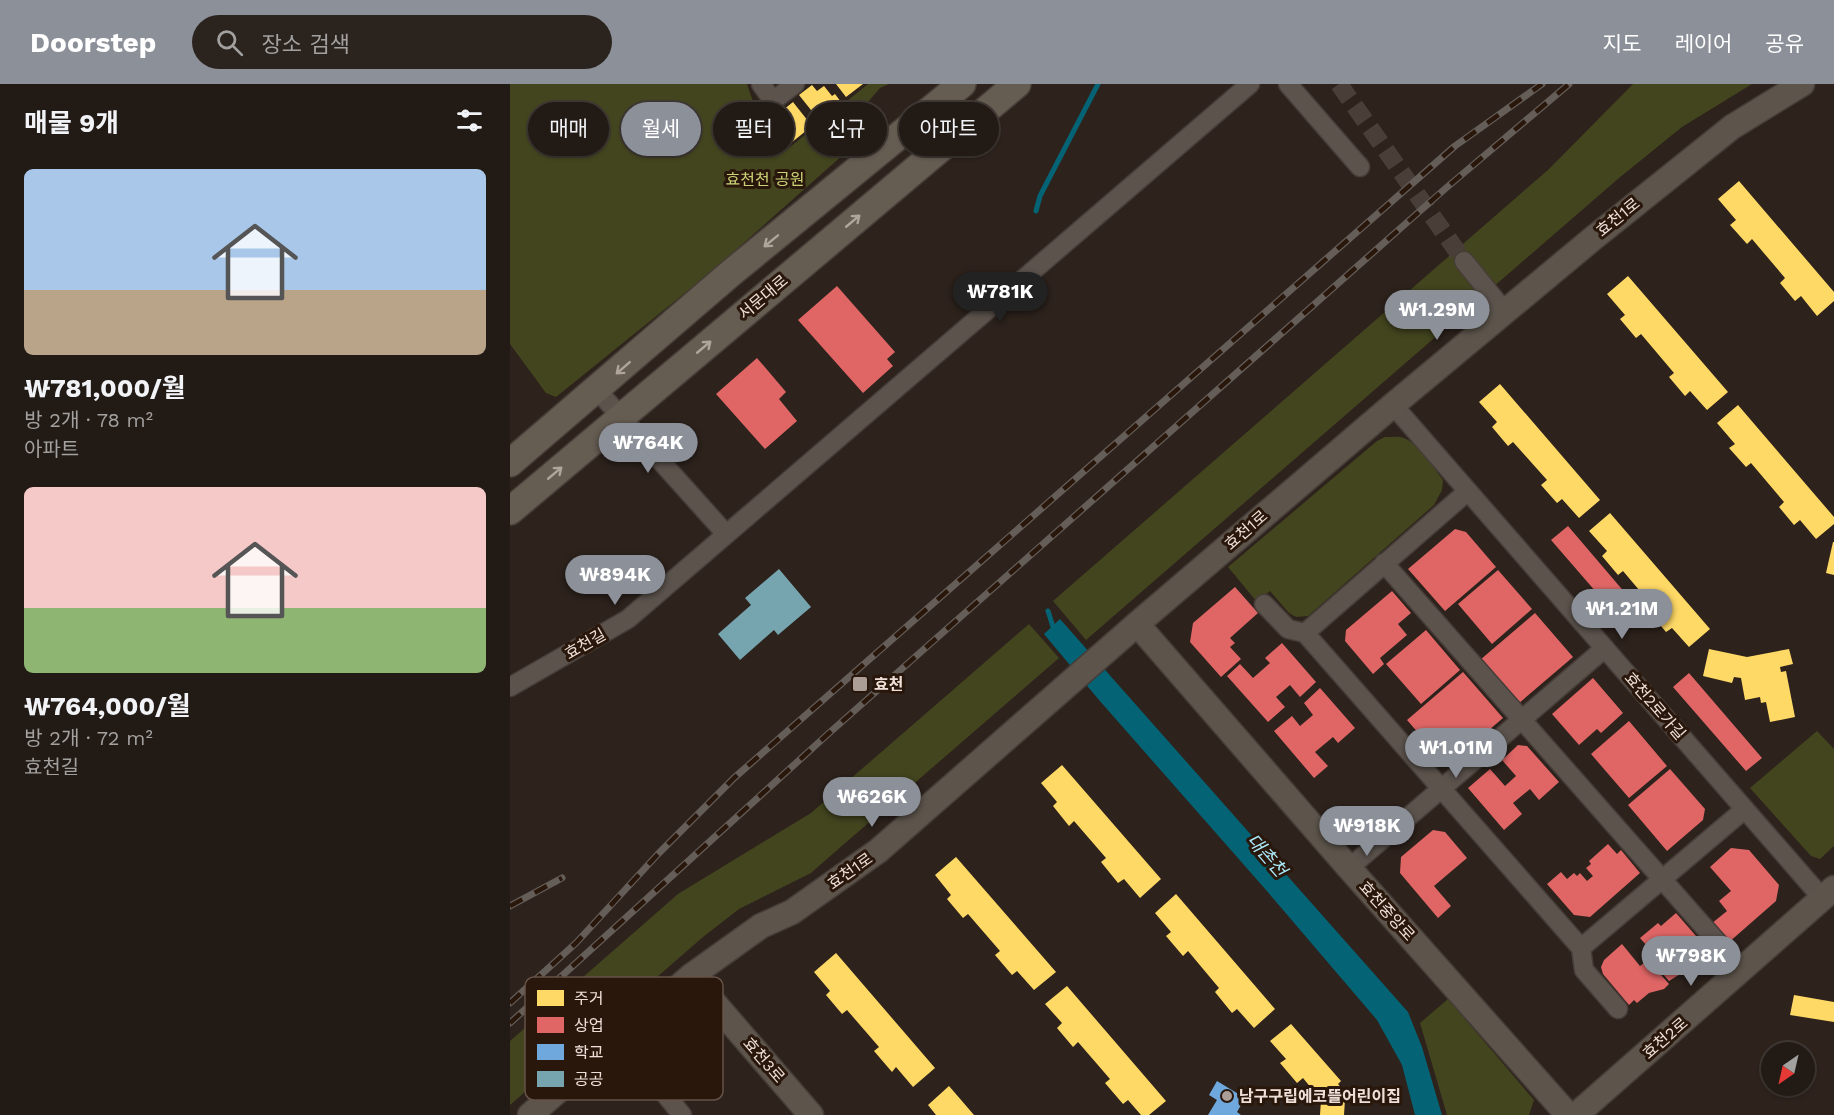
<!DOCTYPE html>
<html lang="ko">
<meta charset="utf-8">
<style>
:root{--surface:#221a15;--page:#2a231e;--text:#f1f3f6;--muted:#a2a1a0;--line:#3f3834;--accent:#8c9099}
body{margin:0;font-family:"Work Sans","Noto Sans KR",sans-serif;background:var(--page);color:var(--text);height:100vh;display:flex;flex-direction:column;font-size:22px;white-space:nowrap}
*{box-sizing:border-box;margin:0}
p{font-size:20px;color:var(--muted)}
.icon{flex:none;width:33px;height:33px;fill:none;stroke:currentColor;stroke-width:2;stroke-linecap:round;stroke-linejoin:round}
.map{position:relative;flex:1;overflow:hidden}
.details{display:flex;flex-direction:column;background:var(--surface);width:510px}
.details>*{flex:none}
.guide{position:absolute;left:18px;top:18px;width:570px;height:54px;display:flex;gap:12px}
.needle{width:39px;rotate:214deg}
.buttons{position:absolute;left:1251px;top:958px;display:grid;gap:12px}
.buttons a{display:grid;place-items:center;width:54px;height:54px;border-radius:50%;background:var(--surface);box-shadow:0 2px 4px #0004,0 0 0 2px var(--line);font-size:30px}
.price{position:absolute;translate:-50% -51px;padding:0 14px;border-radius:21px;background:var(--accent);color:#fff;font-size:20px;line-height:39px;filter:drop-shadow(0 2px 3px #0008)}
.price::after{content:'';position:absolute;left:50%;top:36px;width:18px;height:14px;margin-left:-9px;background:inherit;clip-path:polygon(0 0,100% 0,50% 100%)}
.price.selected{background:#222;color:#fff}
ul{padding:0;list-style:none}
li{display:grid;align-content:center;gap:12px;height:318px;padding:0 24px}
li span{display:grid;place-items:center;height:186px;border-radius:9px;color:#555}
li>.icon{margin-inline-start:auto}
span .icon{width:108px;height:108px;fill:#fffc;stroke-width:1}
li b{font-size:26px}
h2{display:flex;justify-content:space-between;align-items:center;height:72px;padding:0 24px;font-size:26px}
.chip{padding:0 21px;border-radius:27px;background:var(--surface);box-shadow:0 2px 4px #0004,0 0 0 2px var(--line);font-size:21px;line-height:54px}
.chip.selected{background:var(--accent);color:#fff}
header{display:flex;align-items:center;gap:36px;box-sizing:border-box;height:84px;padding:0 30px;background:var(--accent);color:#fff}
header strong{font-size:28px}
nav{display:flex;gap:33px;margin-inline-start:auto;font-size:21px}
.search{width:420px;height:54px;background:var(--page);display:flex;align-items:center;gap:15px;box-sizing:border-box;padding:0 21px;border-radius:33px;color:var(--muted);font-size:22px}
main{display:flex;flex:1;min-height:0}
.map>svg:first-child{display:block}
</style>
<header>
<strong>Doorstep</strong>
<div class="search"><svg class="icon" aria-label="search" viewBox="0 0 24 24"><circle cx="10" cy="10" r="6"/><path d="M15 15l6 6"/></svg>장소 검색</div>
<nav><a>지도</a><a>레이어</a><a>공유</a></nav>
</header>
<main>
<section class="details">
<h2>매물 9개<svg class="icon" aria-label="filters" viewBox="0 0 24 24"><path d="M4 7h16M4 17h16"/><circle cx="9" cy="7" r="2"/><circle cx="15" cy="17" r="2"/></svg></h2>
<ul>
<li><span style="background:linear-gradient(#a9c7e8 65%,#b9a48a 0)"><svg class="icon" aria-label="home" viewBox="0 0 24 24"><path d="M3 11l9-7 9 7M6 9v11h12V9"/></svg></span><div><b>₩781,000/월</b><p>방 2개 · 78 m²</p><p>아파트</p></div></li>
<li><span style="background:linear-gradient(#f6c9c9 65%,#8fb573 0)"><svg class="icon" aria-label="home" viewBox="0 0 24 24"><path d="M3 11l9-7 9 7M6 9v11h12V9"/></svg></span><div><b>₩764,000/월</b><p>방 2개 · 72 m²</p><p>효천길</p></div></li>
</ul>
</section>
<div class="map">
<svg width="1324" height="1031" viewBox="0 0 1324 1031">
<rect width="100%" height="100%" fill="#2d221c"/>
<path fill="#43451f" d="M0,0H237L250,38L275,67L358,0H379L370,4L345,33L352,54L201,188L46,313L36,309L0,260Z
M1123,0H1242L1172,43L1109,94L576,556L543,517L1039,85Z
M875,353C882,353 888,352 894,354C908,359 924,384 933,396L932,406L924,421L798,532L786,533L779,529L760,507L747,518L718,483L867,357Z
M519,540L549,574L318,774L301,789L229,825L193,853L0,1021V957L168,810L301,729Z
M1307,647L1324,665V762L1310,775L1301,772L1240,704Z
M938,915L1024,1016L1019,1031H937L910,939Z"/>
<path fill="#046374" d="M550,535L898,928L912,963L932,1031H905L892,981L867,936L756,806L589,616L534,550Z"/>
<path fill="#ffd966" d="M326,0H353L336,13Z
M302,1L307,7L314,2L322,12L325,10L331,18L309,36L289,11Z
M283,18L302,42L281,59L262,35Z
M1229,97L1324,208V217L1307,232L1291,212L1285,217L1270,199L1275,194L1242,155L1237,160L1220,141L1226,136L1208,115Z
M1118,192L1218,308L1197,326L1180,307L1175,312L1159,293L1164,289L1131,250L1126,254L1110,235L1115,231L1097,210Z
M990,300L1090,416L1069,434L1052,415L1047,419L1031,401L1037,396L1003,358L998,362L982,343L987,338L969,318Z
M1228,321L1324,433V440L1306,455L1290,436L1284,441L1269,423L1274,418L1241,379L1236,383L1219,364L1225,360L1207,339Z
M1100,429L1200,545L1179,563L1162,544L1156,548L1141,530L1146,526L1113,487L1108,491L1092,472L1097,467L1079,447Z
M1323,458H1324V491L1316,489Z
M1199,565L1237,573L1279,565L1283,580L1270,583L1271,588L1276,587L1285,633L1260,638L1256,618L1251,619L1250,613L1235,616L1231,594L1224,593L1222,599L1193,592Z
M552,681L651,795L630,814L614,795L608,799L591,778L596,774L564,737L559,742L543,722L547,718L531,699Z
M446,773L546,888L524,906L507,887L502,891L485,871L490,867L458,830L453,834L437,815L441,811L425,791Z
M666,810L765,925L744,944L727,925L722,929L705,908L709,904L678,867L673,872L656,852L661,848L645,829Z
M326,869L425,984L403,1003L386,983L382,988L364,967L369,963L337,926L332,930L316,911L320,907L304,888Z
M557,902L656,1017L639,1031H631L618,1016L613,1020L595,999L600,995L568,958L563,963L547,944L552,939L535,920Z
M1284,911L1324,918V938L1280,931Z
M781,940L831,997L828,1000L834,1007L833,1015H835L834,1031H810L811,1016L793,994L787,999L770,979L776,975L760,957Z
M439,1002L464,1031H426L418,1021Z"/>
<path fill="#e06666" d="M327,202L385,268L377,275L383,282L353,309L288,236Z
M247,274L276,308L269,315L287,337L255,365L206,310Z
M1058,442L1122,517L1106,531L1041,456Z
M945,445L956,448L986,483L935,527L898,485Z
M988,486L1022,525L982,560L948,520Z
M725,503L748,529L720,554L725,559L720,563L731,575L711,593L680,558L683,539Z
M882,507L901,529L888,540L897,551L870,574L874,580L863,590L835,557L836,546Z
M1025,529L1063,573L1008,620L970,576Z
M916,546L950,586L911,620L876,580Z
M772,559L806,598L790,613L780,601L766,613L775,623L758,638L717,592L730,580L743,594L760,579L755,574Z
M953,588L993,634L937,682L897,636Z
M1179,589L1252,674L1236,687L1163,603Z
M1083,594L1113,629L1091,649L1087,645L1069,661L1042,630Z
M810,604L845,644L828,659L823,653L805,668L818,682L804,694L764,647L782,632L790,642L803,631L794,619Z
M1119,637L1157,682L1119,714L1081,670Z
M1008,661L1017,662L1049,698L1029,716L1020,705L1003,719L1012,730L994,746L958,704L980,685L995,702L1006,692L992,676Z
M1160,685L1195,725L1193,736L1157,767L1118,721Z
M923,746L935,748L957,774L924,802L941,822L928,834L890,789L891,773Z
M1098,760L1107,770L1111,766L1130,789L1080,833L1064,831L1037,800L1051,788L1057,795L1064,789L1067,792L1070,789L1077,797L1083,792L1076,784L1081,780L1079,777Z
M1221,764L1239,766L1269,801L1266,817L1218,859L1201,840L1217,827L1209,817L1221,807L1200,783Z
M1166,829L1200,868L1183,882L1159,897L1141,876L1146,872L1130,854L1148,839L1151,842Z
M1112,860L1130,882L1138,876L1159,900L1154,905L1139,909L1127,919L1124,916L1119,921L1093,890L1091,883L1094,876Z"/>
<path fill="#6fa8dc" d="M707,997L735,1014L727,1028L731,1031H698L707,1016L699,1011Z"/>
<path fill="#76a5af" d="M269,485L301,523L268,551L264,546L230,576L208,550L241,521L235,514Z"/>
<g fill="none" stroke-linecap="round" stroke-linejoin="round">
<path stroke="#046374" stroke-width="5" d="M526,127L530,112L588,0
M538,527L545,549"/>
<path stroke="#4a3e38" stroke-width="18" stroke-dasharray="18 9" stroke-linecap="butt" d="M829,0L954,177"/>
<defs>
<path id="street" d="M251,0L263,17L285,0
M778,0L850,83
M954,177L995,228
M87,306L216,450
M883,321L1313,815
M958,407L795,549L1071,864L1235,725
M874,479L1232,886
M754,520L778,545L795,549
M0,603L118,535L740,0
M839,784L1095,564
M1071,864L1074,886L1108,925
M109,953L172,1031"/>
<path id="secondary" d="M627,540L839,784L1058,1031
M181,892L301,1031
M20,1031L181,892L251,842L282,828L368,767L627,540L883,321L1081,156L1222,43L1292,0
M1066,1031L1324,804"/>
<path id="primary" d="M0,379L221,189L452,0
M0,427L507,0"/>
</defs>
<use href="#street" stroke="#463d38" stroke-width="21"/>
<use href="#secondary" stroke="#463d38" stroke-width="27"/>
<use href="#primary" stroke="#463d38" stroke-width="30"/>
<use href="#street" stroke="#5c534d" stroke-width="18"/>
<use href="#secondary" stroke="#5d554c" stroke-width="24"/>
<use href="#primary" stroke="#655c52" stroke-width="27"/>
<defs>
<path id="rail" d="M0,822L52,794
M0,919L66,859L148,770L224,694L945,62L1032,0
M0,939L318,650L936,104L1059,0"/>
</defs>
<use href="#rail" stroke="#645d58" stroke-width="7"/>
<use href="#rail" stroke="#2a170b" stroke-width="4.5" stroke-dasharray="14" stroke-linecap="butt"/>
</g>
<defs><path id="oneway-shaft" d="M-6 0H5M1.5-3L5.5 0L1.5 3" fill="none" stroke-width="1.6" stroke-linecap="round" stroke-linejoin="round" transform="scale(1.5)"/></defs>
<g stroke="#b0a59c">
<use href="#oneway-shaft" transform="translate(343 137) rotate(-40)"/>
<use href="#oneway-shaft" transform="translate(261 157) rotate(141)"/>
<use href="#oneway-shaft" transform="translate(194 263) rotate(-40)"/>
<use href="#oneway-shaft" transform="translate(113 284) rotate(139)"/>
<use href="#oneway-shaft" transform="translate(45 389) rotate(-40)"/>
</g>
<g fill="#aa9e96" stroke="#2a170b" stroke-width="2">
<rect x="342" y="592" width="16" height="16" rx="3"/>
<circle cx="717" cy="1012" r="6"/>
</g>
<g text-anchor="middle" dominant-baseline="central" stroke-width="6" stroke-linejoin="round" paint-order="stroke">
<g font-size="16" fill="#c9d276" stroke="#2a170b">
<text x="255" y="95">효천천 공원</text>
</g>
<g font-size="16" fill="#eee0d8" stroke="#2a170b">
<text transform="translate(1108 133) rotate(-39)">효천1로</text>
<text transform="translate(253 213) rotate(-40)">서문대로</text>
<text transform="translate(736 446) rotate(-41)">효천1로</text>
<text transform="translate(75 560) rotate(-30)">효천길</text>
<text transform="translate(1145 622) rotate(49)">효천2로가길</text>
<text transform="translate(340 787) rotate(-35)">효천1로</text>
<text transform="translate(877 827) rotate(48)">효천중앙로</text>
<text transform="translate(1155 954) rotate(-41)">효천2로</text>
<text transform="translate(254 976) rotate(49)">효천3로</text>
</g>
<g font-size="16" font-weight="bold" fill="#eee0d8" stroke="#2a170b" text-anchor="start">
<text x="364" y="600">효천</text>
<text x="729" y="1012">남구구립에코뜰어린이집</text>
</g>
<g font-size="18" font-style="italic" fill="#aaebfd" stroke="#2a170b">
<text transform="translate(757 771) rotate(49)">대촌천</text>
</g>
</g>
<rect x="15" y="893" width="198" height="123" rx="9" fill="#2a170b" stroke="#655348" stroke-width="1.5"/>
<rect x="27" y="906" width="27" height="16" fill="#ffd966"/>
<rect x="27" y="933" width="27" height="16" fill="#e06666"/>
<rect x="27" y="960" width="27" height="16" fill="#6fa8dc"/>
<rect x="27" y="987" width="27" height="16" fill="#76a5af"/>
<g font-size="16" fill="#eee0d8">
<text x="64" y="920">주거</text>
<text x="64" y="947">상업</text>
<text x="64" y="974">학교</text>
<text x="64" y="1001">공공</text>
</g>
</svg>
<div class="buttons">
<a><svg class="needle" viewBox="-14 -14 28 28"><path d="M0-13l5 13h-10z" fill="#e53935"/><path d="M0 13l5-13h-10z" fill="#a2a1a0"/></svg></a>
</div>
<b class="price selected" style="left:490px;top:239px">₩781K</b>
<b class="price" style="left:927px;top:257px">₩1.29M</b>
<b class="price" style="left:138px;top:390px">₩764K</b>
<b class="price" style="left:105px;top:522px">₩894K</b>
<b class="price" style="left:1112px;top:556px">₩1.21M</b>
<b class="price" style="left:946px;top:695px">₩1.01M</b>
<b class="price" style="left:362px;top:744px">₩626K</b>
<b class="price" style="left:857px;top:773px">₩918K</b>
<b class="price" style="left:1181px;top:903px">₩798K</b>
<div class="guide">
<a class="chip">매매</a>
<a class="chip selected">월세</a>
<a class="chip">필터</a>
<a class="chip">신규</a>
<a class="chip">아파트</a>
</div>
</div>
</main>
